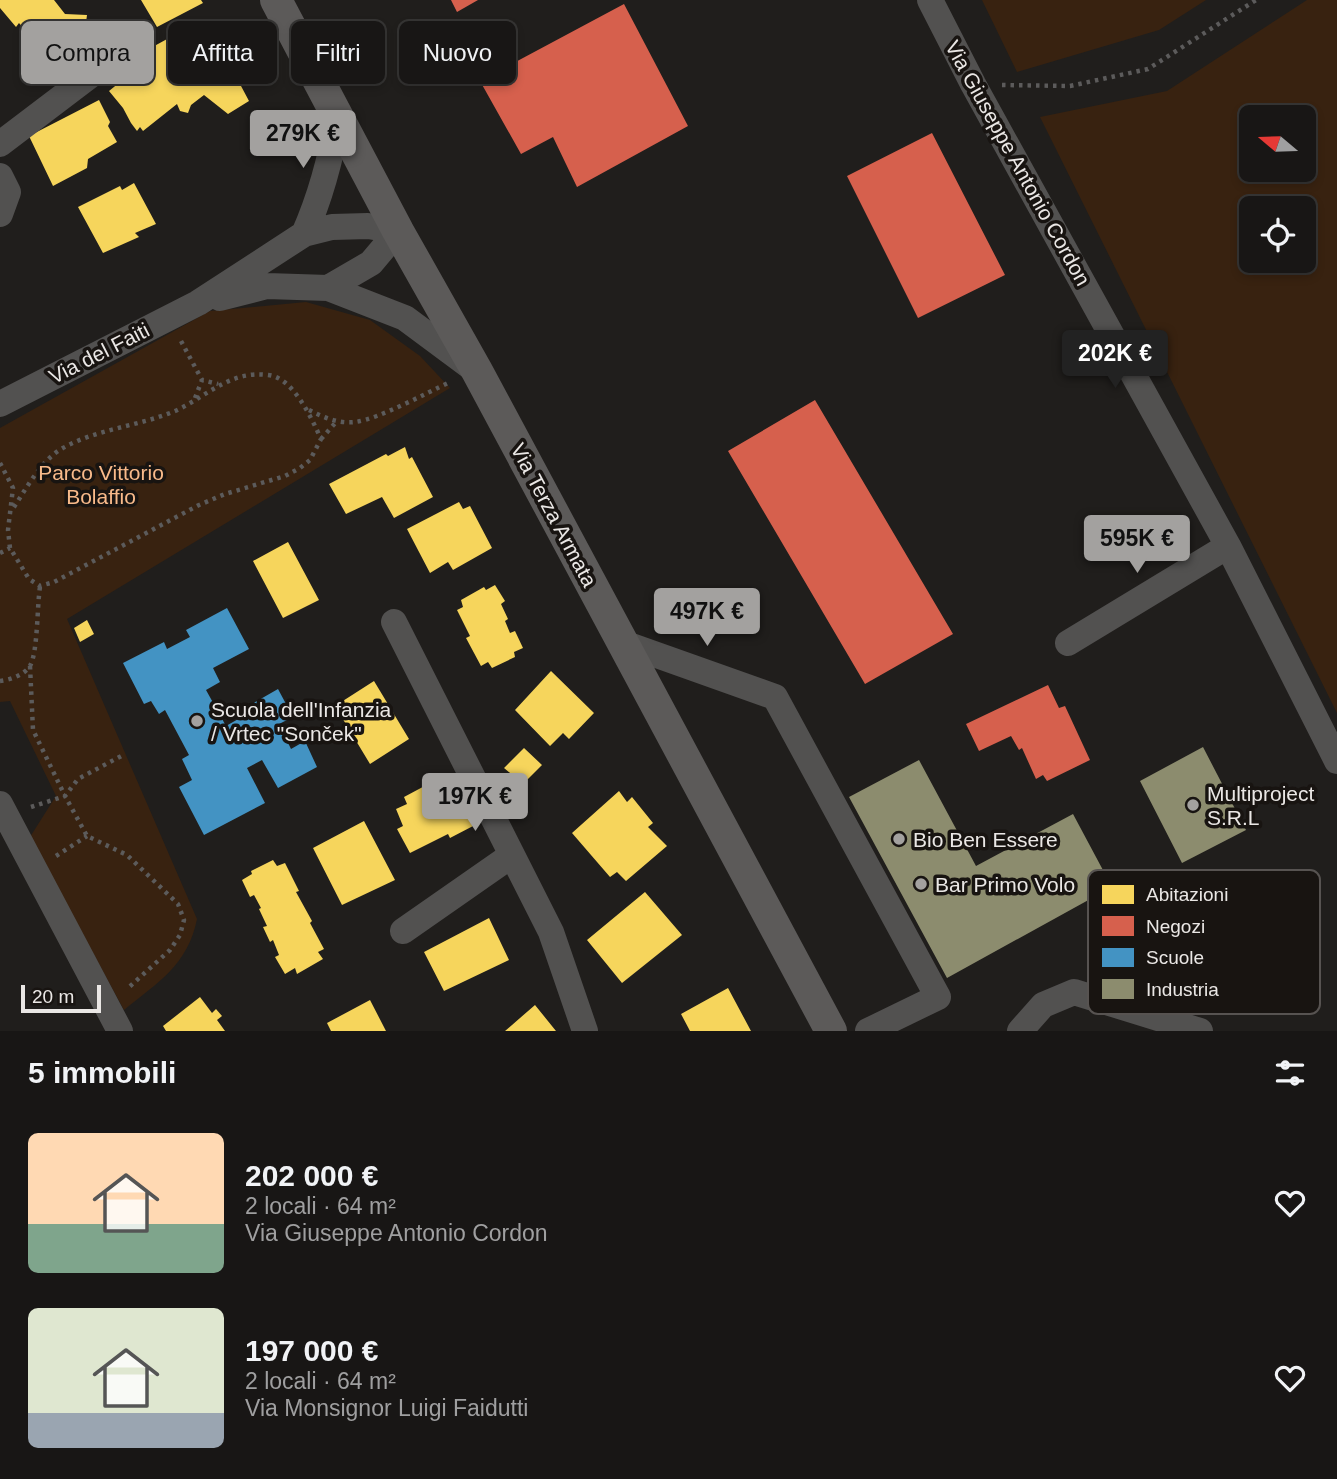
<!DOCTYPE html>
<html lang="it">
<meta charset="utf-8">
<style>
:root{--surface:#181615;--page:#211f1e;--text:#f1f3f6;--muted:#9f9fa0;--line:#363534;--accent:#a3a19f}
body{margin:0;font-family:Arial,sans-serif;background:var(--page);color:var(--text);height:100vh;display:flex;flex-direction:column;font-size:26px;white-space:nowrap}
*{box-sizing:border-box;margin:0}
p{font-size:23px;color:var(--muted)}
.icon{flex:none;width:38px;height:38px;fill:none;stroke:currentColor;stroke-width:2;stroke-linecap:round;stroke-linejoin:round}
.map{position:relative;height:1031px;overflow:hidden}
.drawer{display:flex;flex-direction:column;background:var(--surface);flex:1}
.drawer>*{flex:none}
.hud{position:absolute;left:21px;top:21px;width:700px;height:63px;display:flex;gap:14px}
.needle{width:46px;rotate:289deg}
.fabs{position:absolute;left:1239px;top:105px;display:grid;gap:14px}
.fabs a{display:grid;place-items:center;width:77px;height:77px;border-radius:10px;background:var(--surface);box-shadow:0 4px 10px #0003,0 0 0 2px var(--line);font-size:35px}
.scale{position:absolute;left:21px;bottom:18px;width:80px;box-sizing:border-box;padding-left:7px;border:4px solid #eae7e5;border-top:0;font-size:19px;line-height:24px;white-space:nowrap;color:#eae7e5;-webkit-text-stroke:5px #181411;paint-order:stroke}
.price{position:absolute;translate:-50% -60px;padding:0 16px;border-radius:7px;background:var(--accent);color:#111;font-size:23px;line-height:46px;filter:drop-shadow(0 2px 4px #0008)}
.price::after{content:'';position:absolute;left:50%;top:42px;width:21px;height:16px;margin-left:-10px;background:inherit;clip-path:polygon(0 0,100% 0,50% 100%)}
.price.selected{background:#222;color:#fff}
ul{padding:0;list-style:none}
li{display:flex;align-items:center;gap:21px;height:175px;padding:0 28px}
li span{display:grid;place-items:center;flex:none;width:196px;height:140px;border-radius:10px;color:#555}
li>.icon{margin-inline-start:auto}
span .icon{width:84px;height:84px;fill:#fffc;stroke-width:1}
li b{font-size:30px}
h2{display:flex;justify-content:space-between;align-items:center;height:84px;padding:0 28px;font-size:30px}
.tag{padding:0 24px;border-radius:10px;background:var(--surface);box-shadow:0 4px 10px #0003,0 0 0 2px var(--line);font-size:24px;line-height:63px}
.tag.selected{background:var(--accent);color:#111}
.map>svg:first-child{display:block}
</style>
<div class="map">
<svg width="1337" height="1031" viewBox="0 0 1337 1031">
<rect width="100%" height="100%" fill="#201e1c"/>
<path fill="#382210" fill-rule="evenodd" d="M982,0H1206L1159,30L1017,72Z
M1307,0H1337V713L1040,117L1167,91ZM1304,117V170H1251V117ZM1304,208V261H1251V208Z
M306,302L370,320L420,356L450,388L67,619L197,919C188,965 157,983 124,1010L30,837L56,796L10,701L0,702V428L210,311Z"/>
<path fill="#f6d55c" d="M0,0H54L65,14L87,15L80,69L27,64L30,37L19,23L16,27L0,8Z
M141,0H201L203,3L157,27Z
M200,21L202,24L207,22L249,101L228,114L204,95L191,105L188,113L180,111L177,104L143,131L140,127L137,131L131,123L123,108L109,91L136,69L131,63L147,50Z
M99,100L110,122L108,126L117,142L88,159L87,168L53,186L29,136Z
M134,183L156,224L135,233L139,237L103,253L78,207L120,186L122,190Z
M405,447L409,459L412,457L433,497L394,518L382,497L346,514L329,484L386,454L388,456Z
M459,502L463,509L470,506L492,548L453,570L448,562L430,573L407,529Z
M288,542L319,600L283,618L253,561Z
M495,585L505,601L501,604L508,619L505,621L510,633L515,631L523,648L514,652L515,657L492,668L488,662L481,666L466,638L470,636L457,610L463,607L461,600L484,587L486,590Z
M87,620L94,634L80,642L74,628Z
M551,671L594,713L569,739L563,733L550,746L515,710Z
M374,681L409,739L370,764L335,706Z
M524,748L542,765L523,784L504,768Z
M449,773L475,825L450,838L448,834L410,853L397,829L403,826L396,809L407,804L404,797Z
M619,791L627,802L632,797L653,823L648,827L667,846L626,881L617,872L610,877L572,833Z
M364,821L395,880L342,905L313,848Z
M273,860L277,866L285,863L299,891L296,892L312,921L310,923L324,949L318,952L323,959L297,974L295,968L285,974L275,957L279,955L273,940L270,942L263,927L267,926L259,909L261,908L254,895L250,897L242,880L252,874L251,871Z
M645,892L682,935L622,983L587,940Z
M489,918L509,960L444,991L424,952Z
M728,988L751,1031H690L681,1014Z
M200,997L212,1013L216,1009L222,1016L217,1020L225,1031H166L163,1026Z
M370,1000L386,1031H331L327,1023Z
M535,1005L556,1031H505Z"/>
<path fill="#d6604d" d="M451,0H478L457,12Z
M624,4L688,126L577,187L553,137L521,154L480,81Z
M932,133L1005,275L918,318L847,176Z
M815,400L953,634L865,684L728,451Z
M1048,685L1059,708L1065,706L1090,760L1047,781L1043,775L1036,779L1022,748L1019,750L1011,736L979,751L966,724Z"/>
<path fill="#4393c3" d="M227,608L249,649L213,668L220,682L206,690L226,726L240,718L238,712L278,689L293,717L279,724L291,749L305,741L317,767L278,788L262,760L247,768L265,803L204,835L179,787L192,780L182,759L189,755L165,710L159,714L151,701L144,704L123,663L164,642L167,649L190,637L186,630Z"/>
<path fill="#8c8c6e" d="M1203,747L1246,830L1182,863L1140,781Z
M919,760L976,866L1073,814L1112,887L947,978L849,797Z"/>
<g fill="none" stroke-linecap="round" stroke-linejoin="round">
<path stroke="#5c5b5b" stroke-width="4.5" stroke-dasharray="3.5 5" stroke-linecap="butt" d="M1002,85L1070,86L1148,69L1256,0
M181,341L202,380L218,384
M195,398L202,380
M309,410C323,417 338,424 355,422C379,419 426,393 450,382
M321,439L337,421
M0,463L13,488L8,530L10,548L29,579L40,586L54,582L199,505L225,494L285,476L300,468L310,460L321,439C312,419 293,377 268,375C230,370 206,397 175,411C137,427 93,429 58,451C38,465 25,491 12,510
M0,553L10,548
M30,666L33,730L65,796L78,779L125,754
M0,681C10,680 24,675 30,666C38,652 37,605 40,587
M31,807L65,796L87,836L127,855L178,904L184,920L180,935L170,950L127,989
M56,856L87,836"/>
<path stroke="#525150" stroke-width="26" d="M930,0L973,84L1228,546L1337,761
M0,144L133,43
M0,176L8,192L0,214
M304,234C321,196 331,158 338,116
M328,288L405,318L475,370
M220,298L267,286L328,288L371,263L398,231
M0,404L198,303L304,234L332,227L368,226L398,231
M394,622L551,932L585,1031
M623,643L775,697L938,997L868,1031
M1068,643L1228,546
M0,804L120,1031
M403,931L512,855
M1020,1031L1043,1005L1074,992L1200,1031"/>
<path stroke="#5c5a59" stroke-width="32" d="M276,0L398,231L477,371L831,1031"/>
</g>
<g fill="#a3a19f" stroke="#181411" stroke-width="2.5">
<circle cx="197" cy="721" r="7"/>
<circle cx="1193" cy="805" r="7"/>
<circle cx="899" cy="839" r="7"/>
<circle cx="921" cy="884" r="7"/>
</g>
<g text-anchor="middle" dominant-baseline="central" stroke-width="7" stroke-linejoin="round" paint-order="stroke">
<g font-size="21" fill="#eae7e5" stroke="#181411">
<text transform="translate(1018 163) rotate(61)">Via Giuseppe Antonio Cordon</text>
<text transform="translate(99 353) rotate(-27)">Via del Faiti</text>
<text transform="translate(554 515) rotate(62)">Via Terza Armata</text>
</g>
<g font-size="21" fill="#f8ba8a" stroke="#181411">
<text x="101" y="472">Parco Vittorio<tspan x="101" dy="24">Bolaffio</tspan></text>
</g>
<g font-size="21" fill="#eae7e5" stroke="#181411" text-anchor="start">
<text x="211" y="709">Scuola dell'Infanzia<tspan x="211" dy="24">/ Vrtec "Sonček"</tspan></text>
<text x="1207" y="793">Multiproject<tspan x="1207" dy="24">S.R.L</tspan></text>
<text x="913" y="839">Bio Ben Essere</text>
<text x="935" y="884">Bar Primo Volo</text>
</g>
</g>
<rect x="1088" y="870" width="232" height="144" rx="10" fill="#181411" stroke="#575351" stroke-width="2"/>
<rect x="1102" y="885" width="32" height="19" fill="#f6d55c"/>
<rect x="1102" y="916" width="32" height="20" fill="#d6604d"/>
<rect x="1102" y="948" width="32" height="19" fill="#4393c3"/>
<rect x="1102" y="979" width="32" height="20" fill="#8c8c6e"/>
<g font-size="19" fill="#eae7e5">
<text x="1146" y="901">Abitazioni</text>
<text x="1146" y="933">Negozi</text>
<text x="1146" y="964">Scuole</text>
<text x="1146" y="996">Industria</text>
</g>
</svg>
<div class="fabs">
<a><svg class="needle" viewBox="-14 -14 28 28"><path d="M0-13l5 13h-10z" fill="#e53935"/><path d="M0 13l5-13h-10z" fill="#9f9fa0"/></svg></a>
<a><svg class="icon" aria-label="locate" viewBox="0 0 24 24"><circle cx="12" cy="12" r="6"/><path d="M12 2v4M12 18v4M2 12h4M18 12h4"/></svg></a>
</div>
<div class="scale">20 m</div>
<b class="price" style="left:303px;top:170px">279K €</b>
<b class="price selected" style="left:1115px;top:390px">202K €</b>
<b class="price" style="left:1137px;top:575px">595K €</b>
<b class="price" style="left:707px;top:648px">497K €</b>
<b class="price" style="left:475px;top:833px">197K €</b>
<div class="hud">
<a class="tag selected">Compra</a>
<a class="tag">Affitta</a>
<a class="tag">Filtri</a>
<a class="tag">Nuovo</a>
</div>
</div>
<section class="drawer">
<h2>5 immobili<svg class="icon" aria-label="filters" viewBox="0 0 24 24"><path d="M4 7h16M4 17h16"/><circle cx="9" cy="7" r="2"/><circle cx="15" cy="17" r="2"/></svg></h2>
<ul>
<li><span style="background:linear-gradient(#ffd9b3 65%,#7fa58c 0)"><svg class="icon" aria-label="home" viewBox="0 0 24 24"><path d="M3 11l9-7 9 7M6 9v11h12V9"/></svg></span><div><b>202 000 €</b><p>2 locali · 64 m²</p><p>Via Giuseppe Antonio Cordon</p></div><svg class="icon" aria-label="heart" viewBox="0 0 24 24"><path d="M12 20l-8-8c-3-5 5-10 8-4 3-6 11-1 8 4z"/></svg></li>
<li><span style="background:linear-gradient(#dfe7d0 75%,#9aa5b1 0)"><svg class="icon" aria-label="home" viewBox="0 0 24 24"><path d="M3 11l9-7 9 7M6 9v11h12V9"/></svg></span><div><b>197 000 €</b><p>2 locali · 64 m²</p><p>Via Monsignor Luigi Faidutti</p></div><svg class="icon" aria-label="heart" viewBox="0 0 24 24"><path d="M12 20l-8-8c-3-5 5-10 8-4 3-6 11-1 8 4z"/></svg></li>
</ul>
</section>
